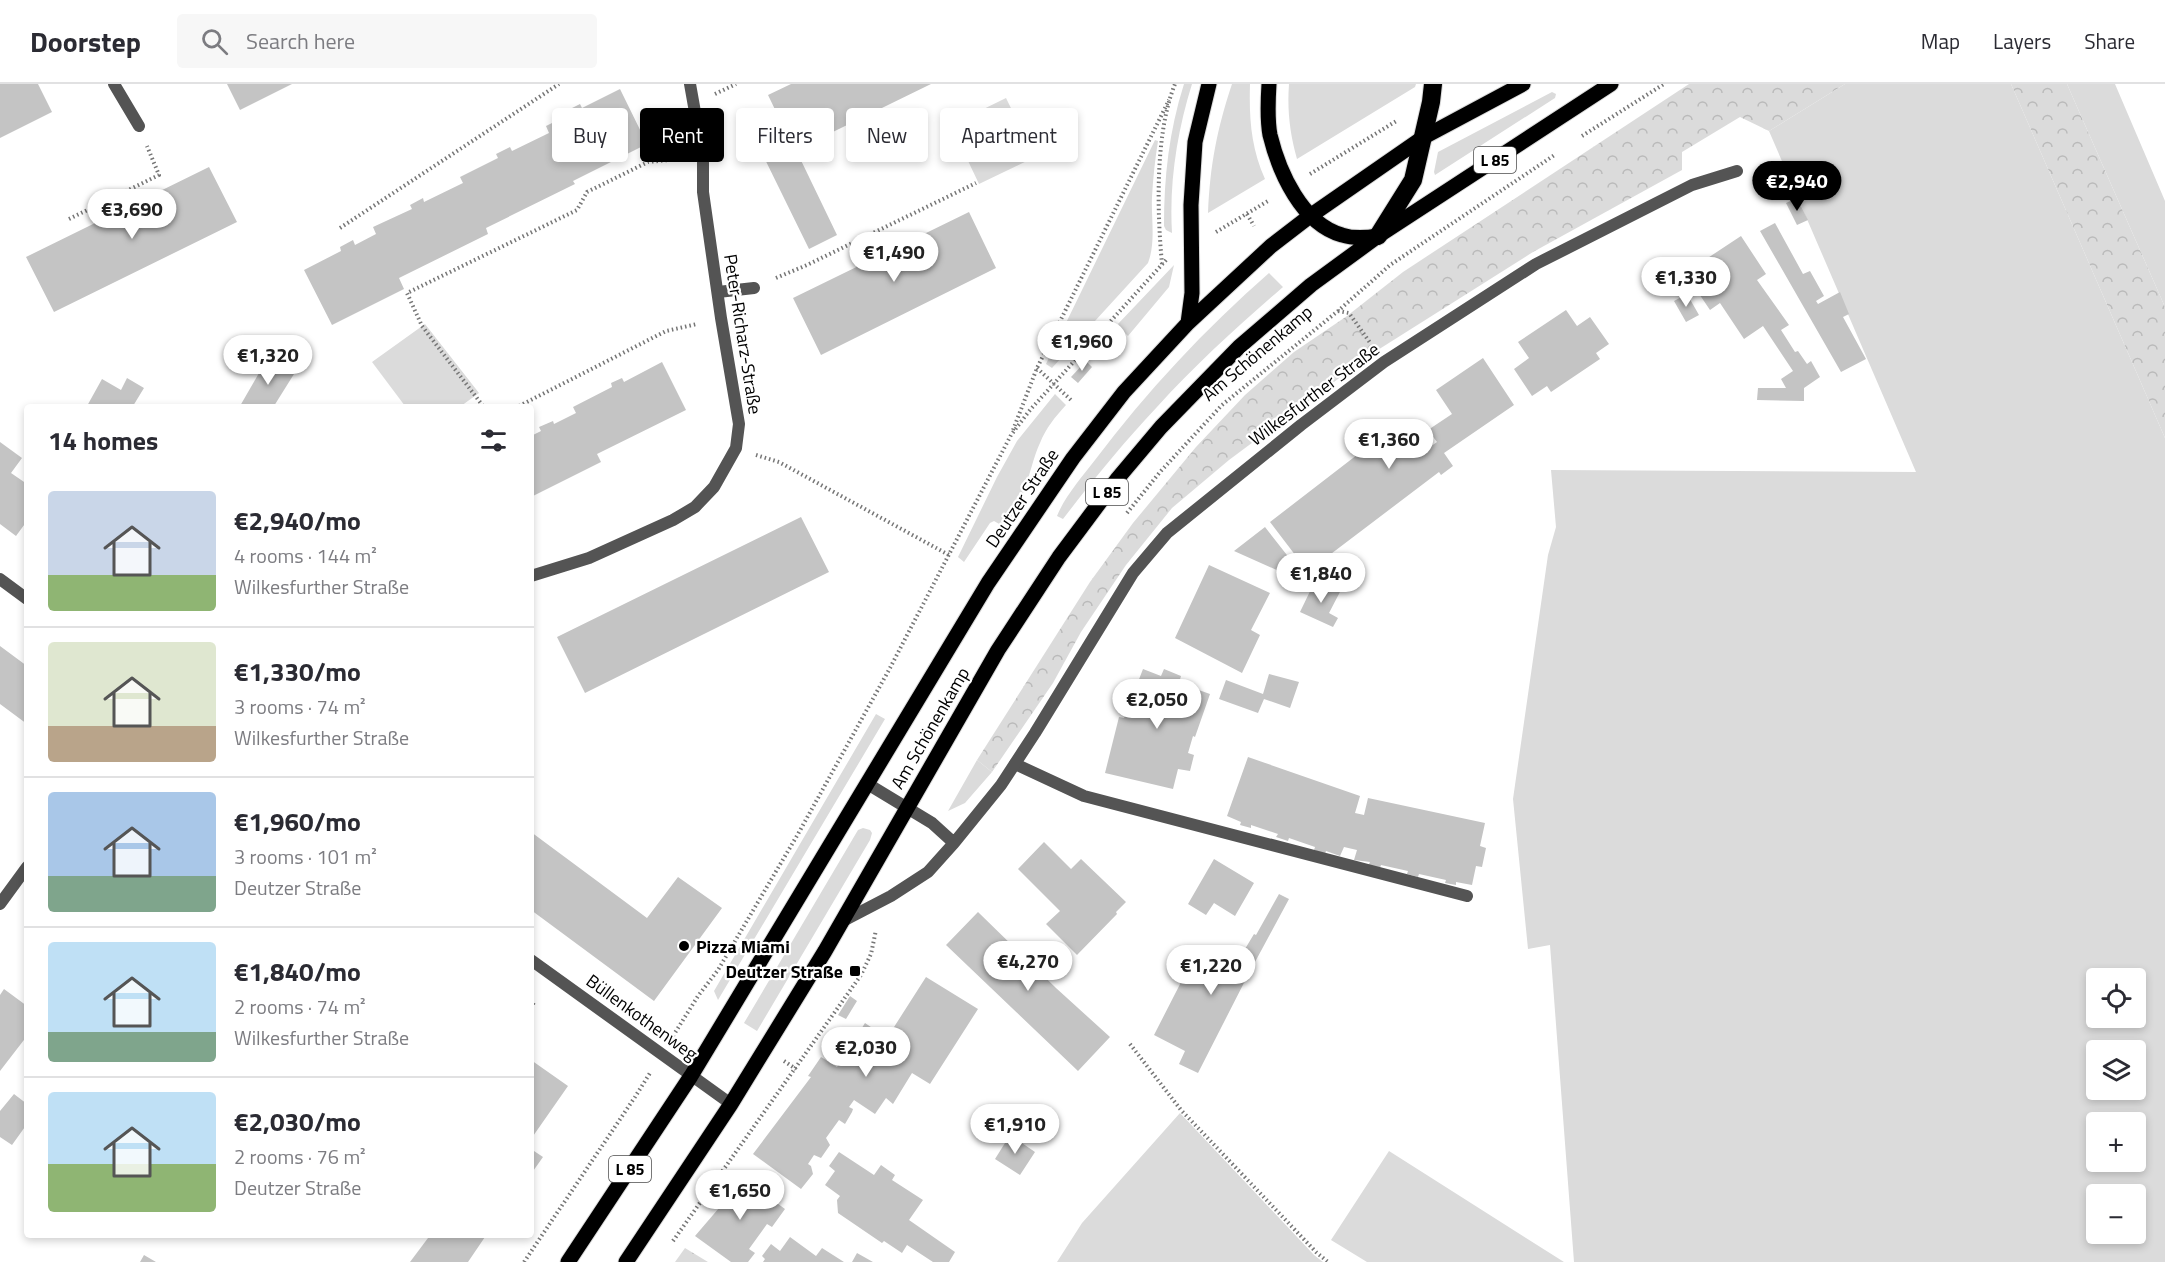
<!DOCTYPE html>
<meta charset="utf-8">
<style>
:root{--surface:#fff;--page:#f7f7f7;--text:#2b2b33;--muted:#7c7c81;--line:#e1e1e2;--accent:#000}
body{margin:0;font-family:"Titillium Web",sans-serif;background:var(--page);color:var(--text);height:100vh;display:flex;flex-direction:column;font-size:22px;white-space:nowrap}
*{box-sizing:border-box;margin:0}
p{font-size:20px;color:var(--muted)}
.icon{flex:none;width:33px;height:33px;fill:none;stroke:currentColor;stroke-width:2;stroke-linecap:round;stroke-linejoin:round}
.map{position:relative;flex:1;overflow:hidden}
.side{position:absolute;left:24px;top:320px;width:510px;height:834px;display:flex;flex-direction:column;background:var(--surface);border-radius:6px;box-shadow:0 3px 9px #0003}
.side>*{flex:none}
.guide{position:absolute;left:552px;top:24px;width:570px;height:54px;display:flex;gap:12px}
.controls{position:absolute;left:2086px;top:884px;display:grid;gap:12px}
.controls a{display:grid;place-items:center;width:60px;height:60px;border-radius:6px;background:var(--surface);box-shadow:0 3px 9px #0003;font-size:30px}
.price{position:absolute;translate:-50% -51px;padding:0 14px;border-radius:21px;background:#fff;color:#222;font-size:20px;line-height:39px;filter:drop-shadow(0 2px 3px #0008)}
.price::after{content:'';position:absolute;left:50%;top:36px;width:18px;height:14px;margin-left:-9px;background:inherit;clip-path:polygon(0 0,100% 0,50% 100%)}
.price.active{background:var(--accent);color:#fff}
ul{padding:0;list-style:none}
li{display:flex;align-items:center;gap:18px;height:150px;padding:0 24px}
li+li{border-top:2px solid var(--line)}
li span{display:grid;place-items:center;flex:none;width:168px;height:120px;border-radius:6px;color:#555}
li>.icon{margin-inline-start:auto}
span .icon{width:72px;height:72px;fill:#fffc;stroke-width:1}
li b{font-size:26px}
h2{display:flex;justify-content:space-between;align-items:center;height:72px;padding:0 24px;font-size:26px}
.pill{padding:0 21px;border-radius:6px;background:var(--surface);box-shadow:0 3px 9px #0003;font-size:21px;line-height:54px}
.pill.active{background:var(--accent);color:#fff}
header{display:flex;align-items:center;gap:36px;box-sizing:border-box;height:84px;padding:0 30px;background:var(--surface);border-bottom:2px solid var(--line)}
header strong{font-size:28px}
nav{display:flex;gap:33px;margin-inline-start:auto;font-size:21px}
.search{width:420px;height:54px;background:var(--page);display:flex;align-items:center;gap:15px;box-sizing:border-box;padding:0 21px;border-radius:6px;color:var(--muted);font-size:22px}
.map>svg:first-child{display:block}
</style>
<header>
<strong>Doorstep</strong>
<div class="search"><svg class="icon" aria-label="search" viewBox="0 0 24 24"><circle cx="10" cy="10" r="6"/><path d="M15 15l6 6"/></svg>Search here</div>
<nav><a>Map</a><a>Layers</a><a>Share</a></nav>
</header>
<div class="map">
<svg width="2165" height="1178" viewBox="0 0 2165 1178">
<defs>
<pattern id="forest-crowns" width="20" height="18" patternUnits="userSpaceOnUse" patternTransform="scale(1.5)"><rect width="20" height="18" fill="#dbdbdb"/><path d="M2 6a3 3 0 1 1 6 0M12 15a3 3 0 1 1 6 0" fill="none" stroke="#bababa"/></pattern>
</defs>
<rect width="100%" height="100%" fill="#fff"/>
<path fill="#dbdbdb" fill-rule="evenodd" d="M1184,0H1192C1177,48 1169,99 1172,149L1166,146L1164,142C1164,93 1169,47 1184,0Z
M1232,0H1250C1249,35 1251,63 1265,95L1208,129C1210,81 1217,45 1232,0Z
M1289,0H1416L1415,3L1297,75C1290,50 1287,27 1289,0Z
M1845,0H2011L2165,354V1178H1574L1550,861L1528,865L1513,715L1548,471L1556,443L1551,386L1916,388L1769,47ZM2097,894H2136V933H2097ZM2097,966H2136V1005H2097ZM2097,1038H2136V1077H2097ZM2097,1110H2136V1149H2097Z
M2067,0H2115L2165,117V223Z
M1552,8L1556,10L1555,14L1435,91L1434,88L1438,68Z
M1006,14L1035,73L979,100L951,41Z
M1155,56L1158,57C1155,76 1153,94 1152,113C1151,135 1156,158 1148,179L1052,284L1046,280Z
M1174,181L1169,203L1128,252L1117,241Z
M1269,189L1283,203C1239,241 1196,280 1157,323C1124,358 1093,396 1063,435L1057,432C1065,412 1082,393 1095,376C1147,307 1205,245 1269,189Z
M425,240L479,309L461,322H405L372,278Z
M1055,310L1066,321C1055,333 1046,344 1040,359C1030,379 1023,432 1001,441L994,437L990,439L964,478L958,473L997,393L1017,357Z
M876,630L885,635L718,916L714,907Z
M977,676L992,688L965,719L948,727Z
M863,744L870,746L872,749L870,756L757,947L744,939L858,746Z
M1180,1029L1314,1171L1323,1178H1057L1082,1139Z
M1389,1067L1564,1178H1367L1331,1156Z"/>
<path fill="url(#forest-crowns)" d="M1689,0H1845L1769,47L1740,33L1682,68V86L1533,168L1373,269L1229,376L1172,424L1126,481L1081,548L1053,599L992,688L977,676L1090,498L1133,439L1196,363L1245,311L1294,268L1347,232L1403,188Z
M2011,0H2067L2165,223V354Z
M685,1164L708,1178H675Z"/>
<path fill="#c4c4c4" d="M0,0H38L52,28L0,54Z
M227,0H292L240,26Z
M791,0H931L796,66L837,151L809,165L754,53L782,40L768,11Z
M620,5L647,60L573,97L575,100L486,144L488,150L399,194L404,205L332,241L304,186L341,167L340,163L353,156L355,161L376,150L373,143L412,125L410,121L423,114L424,118L463,99L460,93L498,74L496,70L510,63L512,67L549,49L546,42L570,30L568,26L580,20L582,24Z
M209,83L237,138L54,228L26,173Z
M1797,114L1808,136L1797,141L1786,119Z
M969,128L996,184L821,271L793,214Z
M1775,139L1803,190L1810,187L1824,212L1816,217L1818,220L1840,208L1849,230L1843,233L1866,275L1841,288L1760,147Z
M1741,152L1766,190L1757,196L1789,241L1781,246L1795,268L1798,267L1807,280L1811,277L1820,293L1804,304V317L1757,316L1758,304H1786L1781,295L1793,287L1763,242L1744,255L1720,219L1710,226L1685,189Z
M1687,210L1699,231L1686,238L1674,217Z
M1566,226L1577,242L1590,233L1609,260L1596,269L1600,275L1551,308L1547,302L1532,312L1514,285L1529,274L1518,258Z
M1483,274L1514,321L1444,369L1453,382L1441,391L1439,388L1315,482L1310,474L1302,480L1270,438L1401,337L1424,367L1437,358L1428,346L1452,330L1436,306Z
M267,275L294,290L274,322H240Z
M1086,277L1092,283L1078,299L1071,293Z
M662,278L686,326L597,370L601,378L531,413V352L541,347L539,343L553,337L554,340L576,329L573,323L612,303L611,299L622,294L624,298Z
M127,294L144,304L133,322H87L102,295L121,306Z
M0,358L22,374L11,389L27,400V437L16,452L0,440Z
M801,433L829,488L585,609L557,553Z
M1265,443L1294,480L1288,491L1234,467Z
M1209,481L1270,509L1251,546L1260,551L1242,589L1175,554Z
M1314,499L1341,506L1329,529L1338,534L1333,543L1300,528Z
M0,562L27,582V640L0,620Z
M1143,585L1161,592L1164,585L1181,592L1179,599L1210,610L1195,653L1193,652L1188,669L1194,671L1190,687L1178,685L1173,705L1105,689L1119,633L1124,634Z
M1269,590L1299,598L1290,624L1264,615L1258,629L1219,615L1226,596L1263,610Z
M1248,673L1360,712L1355,729L1364,731L1368,714L1485,739L1480,762L1486,764L1482,783L1476,782L1472,801L1456,798V801L1445,799L1446,796L1419,790L1418,793L1407,790L1408,787L1381,781L1380,784L1368,782L1370,778L1354,776L1357,766L1344,763L1340,772L1326,767L1325,770L1314,766L1315,763L1289,754L1288,757L1276,753L1278,750L1251,741V744L1240,741L1241,738L1227,732Z
M531,748L647,834L678,793L722,824L654,917L531,826Z
M1044,758L1071,785L1081,775L1126,818L1116,828L1117,830L1077,871L1046,840L1060,827L1018,785Z
M1214,775L1254,799L1235,832L1214,819L1206,831L1188,820Z
M1279,810L1289,815L1248,891L1198,989L1179,980L1185,967L1154,951L1198,865L1229,881L1235,867L1242,870L1254,850L1256,851Z
M978,828L1056,904L1110,953L1078,987L946,861Z
M926,893L978,925L930,1000L912,989L893,1020L886,1014L875,1030L854,1016L849,1023L853,1025L852,1028L845,1040L839,1036L826,1054L830,1061L821,1074L814,1071L808,1080L811,1082L813,1090L801,1105L753,1070L811,993L808,992L821,973L837,983L865,939L887,954Z
M4,905L27,922V952L0,987V911Z
M850,912L857,917L846,935L838,931Z
M531,976L568,1002L531,1055Z
M14,1010L27,1020V1040L12,1061L0,1053V1027Z
M1010,1051L1035,1068L1020,1091L995,1075Z
M531,1065L543,1073L531,1090Z
M839,1068L874,1091L881,1081L895,1091L892,1096L923,1116L909,1136L955,1168L949,1178H933L907,1161L902,1169L884,1157L882,1159L838,1129L837,1116L840,1112L825,1101L835,1087L829,1082Z
M738,1091L785,1125L772,1143L767,1140L749,1165L755,1169L748,1178H731L695,1152L719,1124L727,1112L725,1110Z
M431,1150H487L468,1178H410Z
M790,1153L816,1172L822,1164L844,1178H763L765,1175L762,1172L771,1160L780,1167Z
M857,1169L873,1178H852Z
M144,1171L156,1178H140Z"/>
<g fill="none" stroke-linecap="round" stroke-linejoin="round">
<defs>
<path id="primary" d="M1269,0C1268,16 1267,35 1270,51C1279,88 1302,140 1342,151C1354,155 1366,154 1378,152
M1188,239L1192,209L1191,121L1195,58L1209,0
M568,1178L691,992L988,499L1073,374L1124,308L1188,239L1271,162L1310,132L1424,53L1523,0
M626,1178L731,1020L825,867L998,566L1059,473L1118,394L1161,343L1239,263L1311,201L1378,152L1611,0"/>
<path id="highway" d="M1378,152L1413,96L1431,18L1433,0"/>
</defs>
<use href="#primary" stroke="#dbdbdb" stroke-width="17"/>
<use href="#highway" stroke="#dbdbdb" stroke-width="20"/>
<path stroke="#767676" stroke-width="4" stroke-dasharray="1.5 3" stroke-linecap="butt" d="M715,10L736,0
M1582,52L1664,0
M1310,90L1398,36
M1247,130L1254,142
M69,135L159,91L147,62
M340,144L559,0
M1216,148L1268,117
M1162,180C1157,127 1155,49 1175,0
M776,194L807,181L976,99
M1338,227L1349,229L1371,260
M1037,284L1071,316
M483,322L422,242L407,209L577,126L587,108L648,78L679,75
M519,322L666,247L697,240
M1013,346L1037,284L1169,16
M756,371L779,378L949,471
M1127,429L1160,388L1222,321L1338,227L1390,181L1556,70
M855,887L861,891
M533,920L535,916
M673,952L698,912L718,886L798,750L890,584L1011,351L1030,326L1167,175
M1130,960L1181,1026L1316,1168L1328,1178
M784,977L796,985
M673,1157L861,891L871,870L876,846
M524,1178L635,1013L650,989"/>
<path stroke="#545454" stroke-width="12" d="M718,208L754,204
M1015,680L1084,712L1467,812"/>
<path stroke="#545454" stroke-width="12" d="M114,0L139,42
M531,492L589,474L673,436L695,423L714,403L736,364L739,340L721,234L703,108V73L690,0
M0,495L27,515
M866,699L932,739L954,759
M0,820L27,783
M843,837L891,812L928,788L954,759L1001,701L1035,649L1133,489L1167,449L1301,341L1384,278L1536,180L1692,101L1737,87
M531,876L731,1020"/>
<use href="#primary" stroke="#000" stroke-width="15"/>
<use href="#highway" stroke="#000" stroke-width="18"/>
</g>
<g fill="#000" stroke="#fff" stroke-width="2">
<circle cx="684" cy="862" r="6"/>
<rect x="849" y="881" width="12" height="12" rx="3"/>
</g>
<g text-anchor="middle" dominant-baseline="central" stroke-width="4.5" stroke-linejoin="round" paint-order="stroke">
<g fill="#fff" stroke="#4c4c4c" stroke-width="1.5">
<rect x="1474" y="63" width="42" height="26" rx="4.5"/>
<rect x="1086" y="395" width="42" height="26" rx="4.5"/>
<rect x="609" y="1072" width="42" height="26" rx="4.5"/>
</g>
<g font-size="16" font-weight="bold" fill="#000">
<text x="1495" y="76">L 85</text>
<text x="1107" y="408">L 85</text>
<text x="630" y="1085">L 85</text>
</g>
<g font-size="18" fill="#000" stroke="#fff">
<text transform="translate(743 250) rotate(81)">Peter-Richarz-Straße</text>
<text transform="translate(1257 269) rotate(-40)">Am Schönenkamp</text>
<text transform="translate(1314 310) rotate(-37)">Wilkesfurther Straße</text>
<text transform="translate(1022 414) rotate(-56)">Deutzer Straße</text>
<text transform="translate(930 644) rotate(-60)">Am Schönenkamp</text>
<text transform="translate(642 933) rotate(36)">Büllenkothenweg</text>
</g>
<g font-size="18" font-weight="bold" fill="#000" stroke="#fff" text-anchor="start">
<text x="696" y="862">Pizza Miami</text>
<text x="843" y="887" text-anchor="end">Deutzer Straße</text>
</g>
</g>
</svg>
<div class="controls">
<a><svg class="icon" aria-label="locate" viewBox="0 0 24 24"><circle cx="12" cy="12" r="6"/><path d="M12 2v4M12 18v4M2 12h4M18 12h4"/></svg></a>
<a><svg class="icon" aria-label="layers" viewBox="0 0 24 24"><path d="M12 4l9 5-9 5-9-5zM3 14l9 5 9-5"/></svg></a>
<a>+</a>
<a>−</a>
</div>
<b class="price active" style="left:1797px;top:128px">€2,940</b>
<b class="price" style="left:132px;top:156px">€3,690</b>
<b class="price" style="left:894px;top:199px">€1,490</b>
<b class="price" style="left:1686px;top:224px">€1,330</b>
<b class="price" style="left:1082px;top:288px">€1,960</b>
<b class="price" style="left:268px;top:302px">€1,320</b>
<b class="price" style="left:1389px;top:386px">€1,360</b>
<b class="price" style="left:1321px;top:520px">€1,840</b>
<b class="price" style="left:1157px;top:646px">€2,050</b>
<b class="price" style="left:1028px;top:908px">€4,270</b>
<b class="price" style="left:1211px;top:912px">€1,220</b>
<b class="price" style="left:866px;top:994px">€2,030</b>
<b class="price" style="left:1015px;top:1071px">€1,910</b>
<b class="price" style="left:740px;top:1137px">€1,650</b>
<div class="guide">
<a class="pill">Buy</a>
<a class="pill active">Rent</a>
<a class="pill">Filters</a>
<a class="pill">New</a>
<a class="pill">Apartment</a>
</div>
<section class="side">
<h2>14 homes<svg class="icon" aria-label="filters" viewBox="0 0 24 24"><path d="M4 7h16M4 17h16"/><circle cx="9" cy="7" r="2"/><circle cx="15" cy="17" r="2"/></svg></h2>
<ul>
<li><span style="background:linear-gradient(#c9d6e8 70%,#8fb573 0)"><svg class="icon" aria-label="home" viewBox="0 0 24 24"><path d="M3 11l9-7 9 7M6 9v11h12V9"/></svg></span><div><b>€2,940/mo</b><p>4 rooms · 144 m²</p><p>Wilkesfurther Straße</p></div></li>
<li><span style="background:linear-gradient(#dfe7d0 70%,#b9a48a 0)"><svg class="icon" aria-label="home" viewBox="0 0 24 24"><path d="M3 11l9-7 9 7M6 9v11h12V9"/></svg></span><div><b>€1,330/mo</b><p>3 rooms · 74 m²</p><p>Wilkesfurther Straße</p></div></li>
<li><span style="background:linear-gradient(#a9c7e8 70%,#7fa58c 0)"><svg class="icon" aria-label="home" viewBox="0 0 24 24"><path d="M3 11l9-7 9 7M6 9v11h12V9"/></svg></span><div><b>€1,960/mo</b><p>3 rooms · 101 m²</p><p>Deutzer Straße</p></div></li>
<li><span style="background:linear-gradient(#bfe0f5 75%,#7fa58c 0)"><svg class="icon" aria-label="home" viewBox="0 0 24 24"><path d="M3 11l9-7 9 7M6 9v11h12V9"/></svg></span><div><b>€1,840/mo</b><p>2 rooms · 74 m²</p><p>Wilkesfurther Straße</p></div></li>
<li><span style="background:linear-gradient(#bfe0f5 60%,#8fb573 0)"><svg class="icon" aria-label="home" viewBox="0 0 24 24"><path d="M3 11l9-7 9 7M6 9v11h12V9"/></svg></span><div><b>€2,030/mo</b><p>2 rooms · 76 m²</p><p>Deutzer Straße</p></div></li>
</ul>
</section>
</div>
